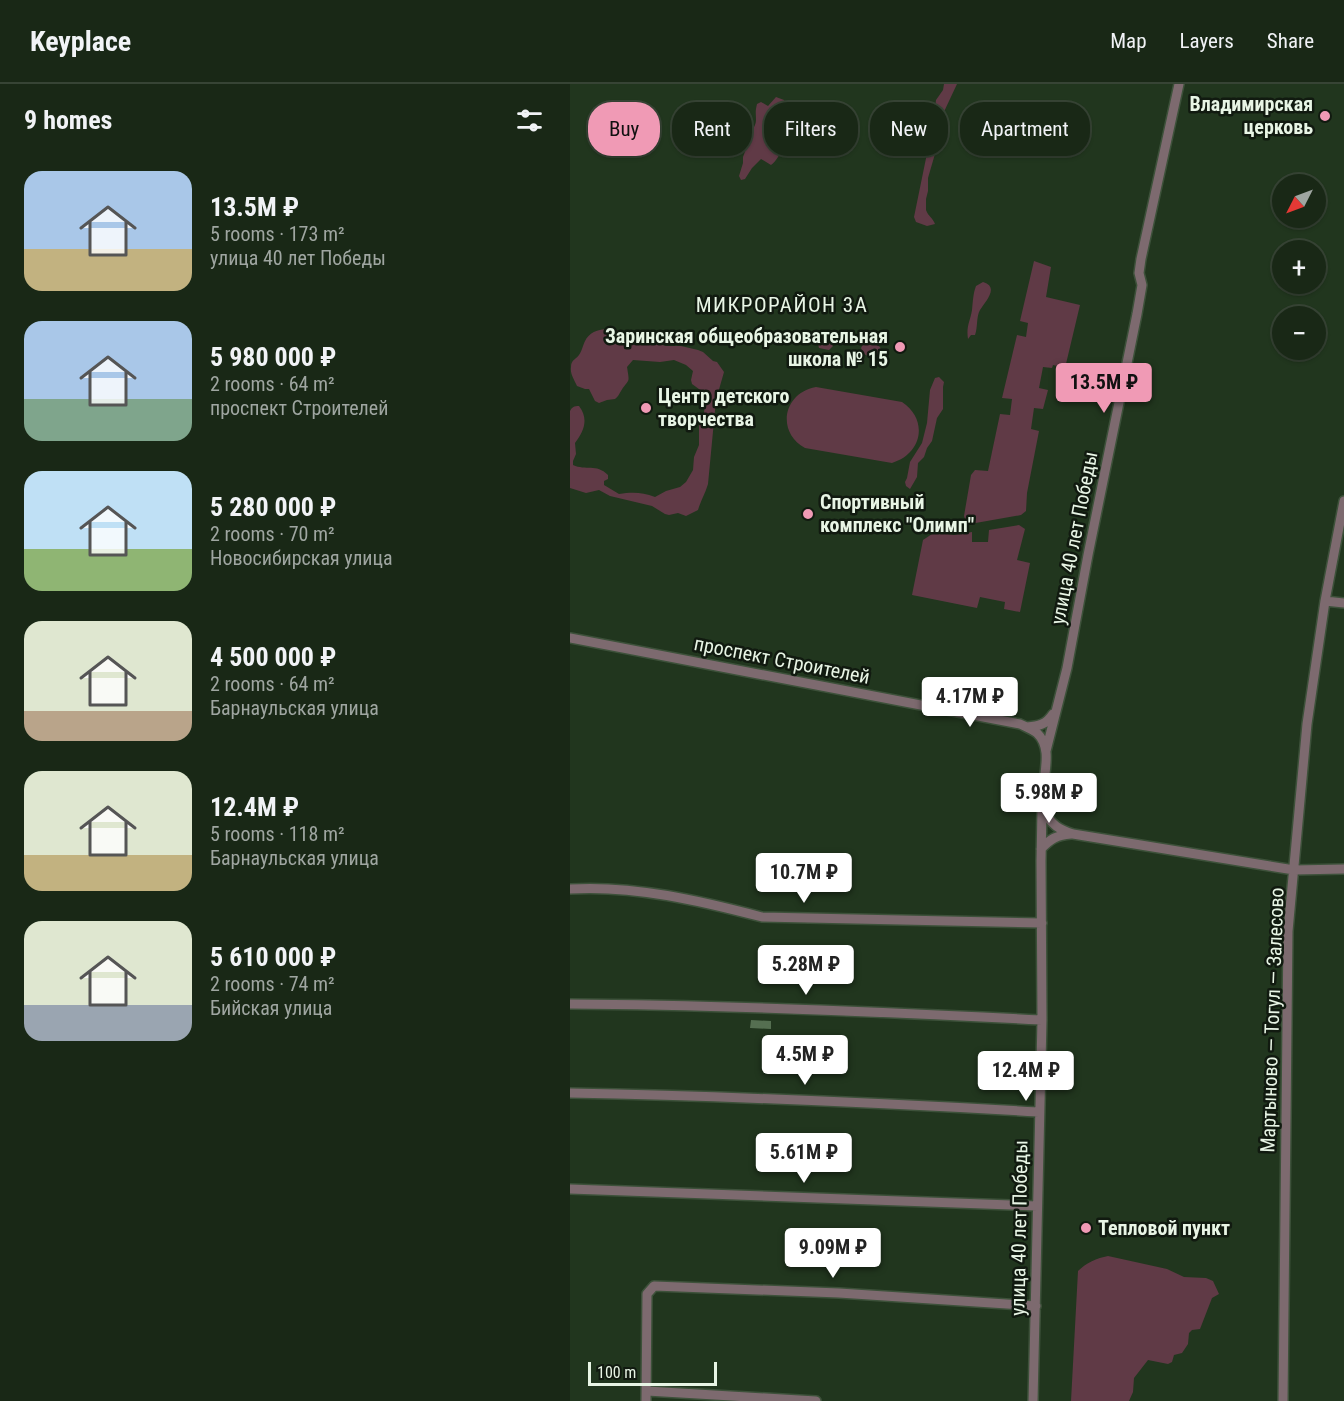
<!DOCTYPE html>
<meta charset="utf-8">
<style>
:root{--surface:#192816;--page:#263423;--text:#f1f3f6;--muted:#9fa6a1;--line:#374435;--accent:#f09ab5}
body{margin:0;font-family:"Roboto Condensed",sans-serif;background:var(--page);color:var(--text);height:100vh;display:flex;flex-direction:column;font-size:22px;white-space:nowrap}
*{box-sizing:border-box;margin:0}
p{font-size:20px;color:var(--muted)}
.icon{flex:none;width:33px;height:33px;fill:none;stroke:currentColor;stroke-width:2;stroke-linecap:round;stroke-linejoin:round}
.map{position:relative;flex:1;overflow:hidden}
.panel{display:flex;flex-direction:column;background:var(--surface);width:570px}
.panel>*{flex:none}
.guide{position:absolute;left:18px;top:18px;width:570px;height:54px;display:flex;gap:12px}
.needle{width:39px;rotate:228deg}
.fabs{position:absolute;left:702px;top:90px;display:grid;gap:12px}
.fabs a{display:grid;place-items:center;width:54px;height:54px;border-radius:50%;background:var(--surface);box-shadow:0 2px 4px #0004,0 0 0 2px var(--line);font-size:30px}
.scale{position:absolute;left:18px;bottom:15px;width:129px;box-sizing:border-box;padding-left:6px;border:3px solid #e8f5e5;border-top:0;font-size:16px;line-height:21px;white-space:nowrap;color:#e8f5e5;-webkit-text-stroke:4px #111a10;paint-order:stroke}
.price{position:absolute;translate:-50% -51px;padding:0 14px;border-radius:6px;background:#fff;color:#222;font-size:20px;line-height:39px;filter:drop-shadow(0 2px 3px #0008)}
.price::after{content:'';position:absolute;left:50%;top:36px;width:18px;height:14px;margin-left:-9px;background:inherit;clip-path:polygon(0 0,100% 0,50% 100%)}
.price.on{background:var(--accent);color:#111}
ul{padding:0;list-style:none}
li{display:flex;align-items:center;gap:18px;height:150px;padding:0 24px}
li span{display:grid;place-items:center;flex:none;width:168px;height:120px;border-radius:18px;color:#555}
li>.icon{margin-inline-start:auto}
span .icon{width:72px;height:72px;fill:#fffc;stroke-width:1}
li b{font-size:26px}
h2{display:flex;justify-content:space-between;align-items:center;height:72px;padding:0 24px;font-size:26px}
.pill{padding:0 21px;border-radius:24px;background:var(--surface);box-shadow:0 2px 4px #0004,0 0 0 2px var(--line);font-size:21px;line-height:54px}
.pill.on{background:var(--accent);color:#111}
header{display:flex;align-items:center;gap:36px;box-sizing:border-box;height:84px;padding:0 30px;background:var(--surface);border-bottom:2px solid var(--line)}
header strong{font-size:28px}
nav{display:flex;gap:33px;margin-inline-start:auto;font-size:21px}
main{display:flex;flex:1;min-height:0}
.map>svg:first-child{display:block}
</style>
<header>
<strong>Keyplace</strong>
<nav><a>Map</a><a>Layers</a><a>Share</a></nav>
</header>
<main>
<section class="panel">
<h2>9 homes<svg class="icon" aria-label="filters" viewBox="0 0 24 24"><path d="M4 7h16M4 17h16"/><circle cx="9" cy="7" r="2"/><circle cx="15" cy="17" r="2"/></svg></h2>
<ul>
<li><span style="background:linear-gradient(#a9c7e8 65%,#c2b280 0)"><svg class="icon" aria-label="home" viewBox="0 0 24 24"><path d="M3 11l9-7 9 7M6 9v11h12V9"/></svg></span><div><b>13.5M ₽</b><p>5 rooms · 173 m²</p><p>улица 40 лет Победы</p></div></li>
<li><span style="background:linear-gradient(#a9c7e8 65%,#7fa58c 0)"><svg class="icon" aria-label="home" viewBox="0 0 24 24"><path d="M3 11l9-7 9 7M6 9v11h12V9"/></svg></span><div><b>5 980 000 ₽</b><p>2 rooms · 64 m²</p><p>проспект Строителей</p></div></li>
<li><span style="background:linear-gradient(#bfe0f5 65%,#8fb573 0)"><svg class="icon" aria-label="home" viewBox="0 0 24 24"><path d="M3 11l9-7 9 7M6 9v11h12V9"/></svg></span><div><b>5 280 000 ₽</b><p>2 rooms · 70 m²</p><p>Новосибирская улица</p></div></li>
<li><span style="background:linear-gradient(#dfe7d0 75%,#b9a48a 0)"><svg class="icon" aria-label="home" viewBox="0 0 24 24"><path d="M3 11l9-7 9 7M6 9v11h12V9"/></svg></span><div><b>4 500 000 ₽</b><p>2 rooms · 64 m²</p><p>Барнаульская улица</p></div></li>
<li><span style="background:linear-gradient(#dfe7d0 70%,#c2b280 0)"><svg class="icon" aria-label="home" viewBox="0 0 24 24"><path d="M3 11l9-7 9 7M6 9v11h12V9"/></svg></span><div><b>12.4M ₽</b><p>5 rooms · 118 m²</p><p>Барнаульская улица</p></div></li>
<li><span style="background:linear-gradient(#dfe7d0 70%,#9aa5b1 0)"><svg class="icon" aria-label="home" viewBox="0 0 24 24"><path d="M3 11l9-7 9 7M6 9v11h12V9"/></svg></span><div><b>5 610 000 ₽</b><p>2 rooms · 74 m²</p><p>Бийская улица</p></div></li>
</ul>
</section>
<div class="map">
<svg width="774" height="1317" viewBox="0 0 774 1317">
<rect width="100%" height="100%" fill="#21361e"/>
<path fill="#603a46" d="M374,0H387L372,32L369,48V56L358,94V107L356,115V126C358,132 363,134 365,140L357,142L346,138L344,133L363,40L366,16L373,6Z
M206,13L214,16C217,25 218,25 218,34C217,38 220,42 220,47L215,54L216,61C211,67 206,78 201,81L191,75L182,84L175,95L171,96L169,92L173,79V73L176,65L175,54C180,49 186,43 186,36C186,29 185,28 187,20L191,18L198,22Z
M464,177L481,183L476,213L510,221L495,284L483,281L482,284L473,283L469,304L478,306L473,325L464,324L461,345L469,347L457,409L456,427L451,431L400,440L395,435L394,432L401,391L405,386L418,387L430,330L440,331L442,315L432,314L447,251L456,253L458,239L450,237Z
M413,198C430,203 415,218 410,226C406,233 408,243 405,251H401L398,255C396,242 400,238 402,226C403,217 403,210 406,202Z
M35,245C41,246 44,246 50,246C58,246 60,250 71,250L74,252L76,256L96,262H111L128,266L133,268L143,277L147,278L154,288L146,316L138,400C135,410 131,416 128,426L116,432L108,429L99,431L95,430L82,422L40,412L29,406L16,409L0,404V327C2,323 4,322 9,322C19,335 14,347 5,359L6,370L3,377V381C16,387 26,379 38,391V395L34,397V401L49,410C62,408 72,408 85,413L96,407L110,403L116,398L123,386L124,373L129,361V342L134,330L135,312L133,308L122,300L121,296L123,287L116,281L104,276L90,278L63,276L57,283C60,301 59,294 51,307C49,310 48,313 45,315L37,316L29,319L25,317L19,305H15L7,302C4,295 0,290 1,283C1,276 5,276 9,271C11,268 12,265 13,262C17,250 23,247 35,245Z
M251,252L259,254L263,262L259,266L249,264L247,256Z
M295,256H299L310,263L313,271L311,275L307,274L303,276L293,269L291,264Z
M369,293L374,298L373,303V325L367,334L362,357L357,364L354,373L348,379L347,393L340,405L336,402L335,398L337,394L340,378L352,359L357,339L360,306L365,294Z
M246,303L332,318C359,336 352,370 322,379L235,364C206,348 213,309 246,303Z
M449,441L455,445L447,476L460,479L450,528L434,525L435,518L410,513L407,524L342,511L353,456L365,448L384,451L402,448V458H418L419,446Z
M538,1172L597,1185L614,1193L636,1194L643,1197L649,1210L642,1214L630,1245L622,1246L619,1249L618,1260L612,1269L604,1271L602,1278L598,1280L578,1276L564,1294L563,1308L559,1317H501L508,1187C516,1179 527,1174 538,1172Z"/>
<path fill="#556f51" d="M181,936L201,937V945L180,944Z"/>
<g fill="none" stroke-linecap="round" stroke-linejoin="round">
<defs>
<path id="minor" d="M755,517L774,519
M0,554L450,640C456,643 462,645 467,649C492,673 455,718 486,742C491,746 497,748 503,750L724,786L774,785
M457,643C468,642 476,641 483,630
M476,667L497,584L518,471L567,230L572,201L569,189L571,175L609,0
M471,765C480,755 487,751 501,750
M0,805C64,801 131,817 192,833L472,839
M0,920C157,921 315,928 472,936
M0,1009C157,1012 313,1019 469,1028
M0,1105L467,1122
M77,1307L246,1317
M76,1317L77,1210L84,1202L269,1209L466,1222
M463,1317L472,936L471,777L472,725
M713,1317L718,847L737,640L755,517L774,417"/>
</defs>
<use href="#minor" stroke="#3d513a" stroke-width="12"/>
<use href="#minor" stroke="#7d6a6f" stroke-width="9"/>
</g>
<g fill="#f09ab5" stroke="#111a10" stroke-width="2">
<circle cx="755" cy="32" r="6"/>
<circle cx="330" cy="263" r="6"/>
<circle cx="76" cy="324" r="6"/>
<circle cx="238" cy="430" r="6"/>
<circle cx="516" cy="1144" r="6"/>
</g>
<g text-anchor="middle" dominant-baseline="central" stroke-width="5" stroke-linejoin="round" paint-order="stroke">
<g font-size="20" font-weight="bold" fill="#e8f5e5" stroke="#111a10" text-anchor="start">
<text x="743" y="20" text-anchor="end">Владимирская<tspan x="743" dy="23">церковь</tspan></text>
<text x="318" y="252" text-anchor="end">Заринская общеобразовательная<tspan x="318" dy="23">школа № 15</tspan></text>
<text x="88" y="312">Центр детского<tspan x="88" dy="23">творчества</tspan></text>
<text x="250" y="418">Спортивный<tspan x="250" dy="23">комплекс "Олимп"</tspan></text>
<text x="528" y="1144">Тепловой пункт</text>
</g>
<g font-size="20" fill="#e8f5e5" stroke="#111a10">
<text transform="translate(504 454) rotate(-79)">улица 40 лет Победы</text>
<text transform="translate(212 576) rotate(11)">проспект Строителей</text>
<text transform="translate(702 936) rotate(-88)">Мартыново — Тогул — Залесово</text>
<text transform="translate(449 1144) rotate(-89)">улица 40 лет Победы</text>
</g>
<g font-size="21" letter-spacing="1.5" fill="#e8f5e5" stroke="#111a10">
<text x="212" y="221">МИКРОРАЙОН 3А</text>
</g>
</g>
</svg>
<div class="fabs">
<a><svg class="needle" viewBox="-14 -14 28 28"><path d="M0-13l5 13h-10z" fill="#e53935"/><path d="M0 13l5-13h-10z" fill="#9fa6a1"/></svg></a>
<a>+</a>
<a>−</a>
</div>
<div class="scale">100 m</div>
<b class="price on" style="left:534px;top:330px">13.5M ₽</b>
<b class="price" style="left:400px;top:644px">4.17M ₽</b>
<b class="price" style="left:479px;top:740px">5.98M ₽</b>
<b class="price" style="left:234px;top:820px">10.7M ₽</b>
<b class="price" style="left:236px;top:912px">5.28M ₽</b>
<b class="price" style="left:235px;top:1002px">4.5M ₽</b>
<b class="price" style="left:456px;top:1018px">12.4M ₽</b>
<b class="price" style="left:234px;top:1100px">5.61M ₽</b>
<b class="price" style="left:263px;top:1195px">9.09M ₽</b>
<div class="guide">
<a class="pill on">Buy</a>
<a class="pill">Rent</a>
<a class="pill">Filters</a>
<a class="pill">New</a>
<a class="pill">Apartment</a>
</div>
</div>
</main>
